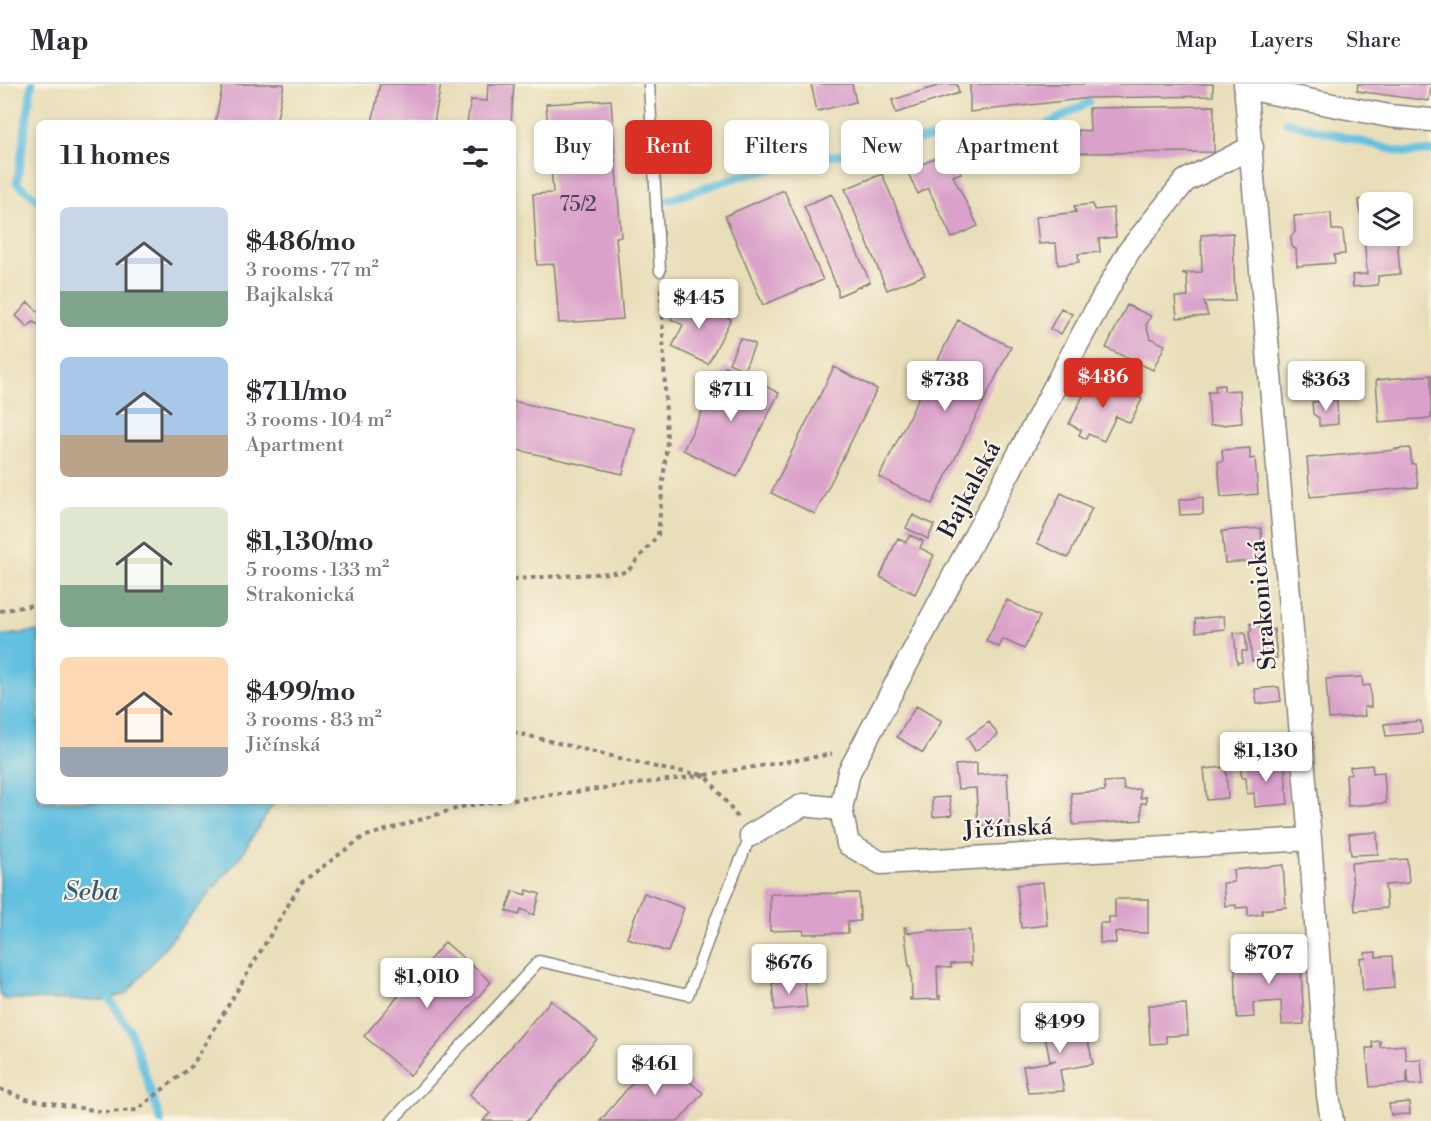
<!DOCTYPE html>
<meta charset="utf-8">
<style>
:root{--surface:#fff;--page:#f7f7f7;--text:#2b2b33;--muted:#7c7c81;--line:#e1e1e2;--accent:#d93025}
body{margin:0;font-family:"Libre Bodoni",serif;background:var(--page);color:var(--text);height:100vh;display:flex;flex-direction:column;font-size:22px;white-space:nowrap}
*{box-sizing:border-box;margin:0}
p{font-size:20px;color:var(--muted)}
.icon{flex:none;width:33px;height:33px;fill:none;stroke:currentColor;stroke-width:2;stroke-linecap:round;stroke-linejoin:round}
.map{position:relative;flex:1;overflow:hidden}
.panel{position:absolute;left:36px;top:36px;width:480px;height:684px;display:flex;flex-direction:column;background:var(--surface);border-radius:9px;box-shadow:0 3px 9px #0003}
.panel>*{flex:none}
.guide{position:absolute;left:534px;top:36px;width:570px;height:54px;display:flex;gap:12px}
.fabs{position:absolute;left:1359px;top:108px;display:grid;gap:12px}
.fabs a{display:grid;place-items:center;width:54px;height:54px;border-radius:9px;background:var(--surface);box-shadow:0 3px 9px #0003;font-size:30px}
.price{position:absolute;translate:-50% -51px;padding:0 14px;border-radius:6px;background:#fff;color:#222;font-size:20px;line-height:39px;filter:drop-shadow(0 2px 3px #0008)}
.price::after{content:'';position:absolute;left:50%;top:36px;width:18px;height:14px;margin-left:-9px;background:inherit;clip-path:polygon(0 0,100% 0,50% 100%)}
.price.current{background:var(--accent);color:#fff}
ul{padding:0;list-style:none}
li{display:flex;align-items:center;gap:18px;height:150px;padding:0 24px}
li span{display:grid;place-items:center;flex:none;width:168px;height:120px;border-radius:9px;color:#555}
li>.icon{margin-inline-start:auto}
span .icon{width:72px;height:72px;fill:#fffc;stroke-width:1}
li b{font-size:26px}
h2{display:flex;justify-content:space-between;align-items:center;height:72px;padding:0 24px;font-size:26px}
.pill{padding:0 21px;border-radius:9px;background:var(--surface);box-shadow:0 3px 9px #0003;font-size:21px;line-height:54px}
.pill.current{background:var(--accent);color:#fff}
header{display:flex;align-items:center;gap:36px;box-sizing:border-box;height:84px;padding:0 30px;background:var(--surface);border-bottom:2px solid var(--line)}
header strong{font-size:28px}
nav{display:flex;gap:33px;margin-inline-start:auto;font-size:21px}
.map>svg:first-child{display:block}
</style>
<header>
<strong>Map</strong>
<nav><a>Map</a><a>Layers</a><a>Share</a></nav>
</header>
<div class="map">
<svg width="1431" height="1037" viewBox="0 0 1431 1037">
<rect width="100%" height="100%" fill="#fcf5e5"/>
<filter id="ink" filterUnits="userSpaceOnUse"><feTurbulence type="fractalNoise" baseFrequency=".0167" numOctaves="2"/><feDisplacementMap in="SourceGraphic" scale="12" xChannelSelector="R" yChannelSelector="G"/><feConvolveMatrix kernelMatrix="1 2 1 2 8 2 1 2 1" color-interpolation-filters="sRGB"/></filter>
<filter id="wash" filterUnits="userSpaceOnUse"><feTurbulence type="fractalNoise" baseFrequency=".008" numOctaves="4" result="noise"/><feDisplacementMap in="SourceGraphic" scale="24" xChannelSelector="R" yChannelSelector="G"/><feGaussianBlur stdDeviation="1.35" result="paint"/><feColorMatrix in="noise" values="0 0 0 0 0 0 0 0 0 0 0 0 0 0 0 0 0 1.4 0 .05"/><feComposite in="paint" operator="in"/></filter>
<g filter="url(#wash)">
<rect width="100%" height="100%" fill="#e8deb9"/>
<path fill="#62c0e0" stroke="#42718e" stroke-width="1.5" d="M39,547V717H275L242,770L126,910L104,916L5,915L0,911V552Z"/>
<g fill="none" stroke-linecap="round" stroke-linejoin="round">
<path stroke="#62c0e0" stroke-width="8" d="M32,0L17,99L39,117
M1287,38L1405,69L1431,67
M668,116L737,93L837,71L957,49L1039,45L1089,18
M104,907L130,946L161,1037"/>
</g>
<g id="blocks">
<path fill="#daa1cb" d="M223,0H284L276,39H215Z
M380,0H441L434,39H372Z
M488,0H514L511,39H467L471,16L487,17Z
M811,0H852L856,18L817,27Z
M944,0H957L959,9L896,29L892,16Z
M970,0H1213V12L1090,14L970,28Z
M1358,0H1431L1429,17L1357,7Z
M611,16L621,153H616L623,235L559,239L554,180L537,181L533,110L553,109L546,20Z
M1214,22V68L1077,69L1078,46L1090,47L1089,24Z
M691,59L692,71L667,72V60Z
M950,67L961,89L953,92L978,142L952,154L928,104L918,110L907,87Z
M882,90L925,191L887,206L845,105Z
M784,106L823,196L763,221L725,132Z
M832,110L870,198L838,212V206L804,122Z
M1381,113L1382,118H1370V152H1397L1400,190L1378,192V201L1353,203L1352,191L1367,190L1362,127L1360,128L1359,116Z
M1093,120L1094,126L1113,124L1116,153L1099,155L1100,168L1078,170L1079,178L1058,181L1056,159L1039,160L1036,133L1076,128L1074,122Z
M1331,129L1332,146H1343L1345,170L1334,171L1335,179L1297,182L1296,165L1292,163L1291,152L1295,148L1294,132Z
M1233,149L1235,217L1204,218L1208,232L1177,234L1175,213H1188L1187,191L1182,189L1202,188L1201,151Z
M682,212L731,235L708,280L672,263L683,241L671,235Z
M28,218L39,229V241L33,238L28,243L16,232Z
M1127,221L1151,232L1146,241L1150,254L1165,261L1153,286L1106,264Z
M1061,224L1072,230L1061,250L1050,245Z
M958,236L1011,263L932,420L879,393Z
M740,254L755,260L744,286L729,279Z
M725,282L779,309L737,393L683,366Z
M834,283L877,305L815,430L771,409Z
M1431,291V334L1379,338L1376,296Z
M1096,292L1142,315L1130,339L1116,332L1104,357L1088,350L1086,355L1079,351L1081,346L1069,340L1085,308L1087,309Z
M1224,301V307L1240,306L1242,339L1210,342L1208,308H1216L1215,302Z
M1337,316L1338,340L1319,342V334L1313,330L1312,318Z
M513,317L634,344L623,390L513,365Z
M1250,364V375L1255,374L1258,410L1221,413L1218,378L1223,377L1222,366Z
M1410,364L1412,380H1415L1418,403L1310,413L1307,374L1397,366L1396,365Z
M1061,409L1092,424L1068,474L1037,459Z
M1203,413V430L1180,431L1179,416Z
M913,431L934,441L928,455L906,444Z
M1261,444L1263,476L1225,479L1222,447Z
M910,451L923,457L920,464L934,471L915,510L880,493L898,454L906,458Z
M1007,516L1040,532L1024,565L1003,555L999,563L986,557Z
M1224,532L1225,545L1196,548L1195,535Z
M1259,539L1260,546L1274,545L1277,574L1252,577L1249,547H1251L1250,540Z
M1245,548L1247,567H1242V578L1237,579L1234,549Z
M1362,593L1363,602L1370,601L1371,623H1364L1365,632L1329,635L1326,595Z
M1279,603L1281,617L1257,620L1255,605Z
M916,622L942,637L923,669L897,653Z
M1421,637L1422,649L1386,652L1384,640Z
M989,638L998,651L975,667L967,654Z
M1284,677L1288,720L1255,723L1254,709L1247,710L1246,694H1242L1240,682Z
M977,679V691L1007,689L1010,747H994V741L978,742L976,704L958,705L955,681Z
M1372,681L1373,689L1384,688L1386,719L1348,722L1346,691L1351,690L1350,683Z
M1226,683L1228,714L1207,716L1204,685Z
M1123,697L1124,706L1140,705V714L1146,713V719H1141L1142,736L1073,741L1071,709L1105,707L1104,698Z
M949,713L952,731L933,733L932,714Z
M1377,748L1378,770L1351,771L1349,750Z
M1407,775L1409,799L1385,801L1387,824L1355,827L1351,779Z
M1283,781L1286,823L1262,826V830L1248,832V823L1236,824V821L1225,822L1223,799L1234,798L1233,786Z
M1043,798L1047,841L1021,844L1017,801Z
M527,806L540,810L534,831L521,825L519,831L506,827L513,807L526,811Z
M644,809L684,824L668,868L627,854Z
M859,809L860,837L848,838V849L804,850L803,846L770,847V810Z
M1115,815H1148V849L1115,848L1116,859H1100V839H1109V833H1115Z
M904,843H906L907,849L934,846V848L970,846L971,881L969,879L951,880V884L937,883L938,913L940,912V915L910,916V914H912L911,882H909Z
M445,858L491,898L410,992L364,952Z
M1281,864L1282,884L1301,883L1304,940L1282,941L1281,917L1253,919L1254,933L1237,934L1235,882H1244L1243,866Z
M1376,868V873L1392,872L1394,904L1363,907L1360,875L1366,874L1365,869Z
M804,896L807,923L775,926L772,899Z
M551,916L597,955L527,1037H483L490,1029L469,1011Z
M1186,920L1188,951L1166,952V959L1150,960L1148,921Z
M1082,928L1093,980L1060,986L1064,1007L1028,1009L1023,982L1051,978L1056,976L1050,977L1042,938Z
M1380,957V963L1404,961L1406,976L1421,975L1423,1000L1409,1001L1407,985V1000L1370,1003L1366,964H1373L1372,958Z
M657,970L703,1009L679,1037H600Z
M1409,1018L1410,1030L1391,1031L1389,1020Z"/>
</g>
</g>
<g filter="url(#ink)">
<use href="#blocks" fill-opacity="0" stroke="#85807a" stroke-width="1.5"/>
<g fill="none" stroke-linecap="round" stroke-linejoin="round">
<defs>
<path id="service" d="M649,0L660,187
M392,1037L539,877L688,911L715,837L751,751"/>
<path id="minor" d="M1245,0L1310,755L1328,1011L1332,1037
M1246,4L1389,32L1431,36
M841,725L849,688L1086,244L1129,167L1185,97L1252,63
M751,751L803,721L841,725L848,760L881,779L1310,755"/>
</defs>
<use href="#service" stroke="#85807a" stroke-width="13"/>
<use href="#minor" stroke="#85807a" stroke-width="25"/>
<path stroke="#85807a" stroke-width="4" stroke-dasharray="4.5 4.5" stroke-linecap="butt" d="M513,495L627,488L658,451L667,357L661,203
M0,527L39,520
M513,648L664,685L706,691L832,670
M513,716L706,691L738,734
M0,1005L26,1015L105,1028L137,1026L192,982L302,798L363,753L465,722L503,717"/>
<use href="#service" stroke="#fff" stroke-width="10"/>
<use href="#minor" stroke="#fff" stroke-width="22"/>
</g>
</g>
<g text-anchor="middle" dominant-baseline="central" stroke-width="4.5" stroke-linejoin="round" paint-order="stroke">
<g font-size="21" fill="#50425f">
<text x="578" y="121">75/2</text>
</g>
<g font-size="24" fill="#22223b" stroke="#fcf5e5">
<text transform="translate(970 406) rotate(-62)">Bajkalská</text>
<text transform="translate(1263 521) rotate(-95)">Strakonická</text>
<text transform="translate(1008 745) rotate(-3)">Jičínská</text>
</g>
<g font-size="26" font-style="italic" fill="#385975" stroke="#fcf5e5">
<text x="91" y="808">Seba</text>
</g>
</g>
</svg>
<div class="fabs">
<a><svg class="icon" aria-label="layers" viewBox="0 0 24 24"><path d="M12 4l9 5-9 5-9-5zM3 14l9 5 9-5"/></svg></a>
</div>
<b class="price" style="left:699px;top:246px">$445</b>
<b class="price current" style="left:1103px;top:325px">$486</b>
<b class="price" style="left:945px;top:328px">$738</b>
<b class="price" style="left:1326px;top:328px">$363</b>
<b class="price" style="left:731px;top:338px">$711</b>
<b class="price" style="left:1266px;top:699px">$1,130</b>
<b class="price" style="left:1269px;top:901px">$707</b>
<b class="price" style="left:789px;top:911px">$676</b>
<b class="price" style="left:427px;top:925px">$1,010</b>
<b class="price" style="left:1060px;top:970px">$499</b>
<b class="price" style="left:655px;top:1012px">$461</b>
<div class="guide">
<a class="pill">Buy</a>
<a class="pill current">Rent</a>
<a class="pill">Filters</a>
<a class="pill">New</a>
<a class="pill">Apartment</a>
</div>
<section class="panel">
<h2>11 homes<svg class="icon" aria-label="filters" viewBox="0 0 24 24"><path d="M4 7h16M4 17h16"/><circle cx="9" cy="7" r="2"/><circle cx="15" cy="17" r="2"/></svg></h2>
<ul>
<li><span style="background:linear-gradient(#c9d6e8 70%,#7fa58c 0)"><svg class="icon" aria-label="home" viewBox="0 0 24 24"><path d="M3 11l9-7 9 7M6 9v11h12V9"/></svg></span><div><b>$486/mo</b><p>3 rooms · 77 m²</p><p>Bajkalská</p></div></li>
<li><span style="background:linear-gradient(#a9c7e8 65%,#b9a48a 0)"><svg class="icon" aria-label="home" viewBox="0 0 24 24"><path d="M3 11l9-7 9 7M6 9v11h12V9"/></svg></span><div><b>$711/mo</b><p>3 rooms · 104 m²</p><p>Apartment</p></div></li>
<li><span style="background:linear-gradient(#dfe7d0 65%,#7fa58c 0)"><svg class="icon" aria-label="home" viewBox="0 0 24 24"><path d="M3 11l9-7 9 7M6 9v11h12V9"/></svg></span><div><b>$1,130/mo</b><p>5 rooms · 133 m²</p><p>Strakonická</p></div></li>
<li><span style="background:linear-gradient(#ffd9b3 75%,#9aa5b1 0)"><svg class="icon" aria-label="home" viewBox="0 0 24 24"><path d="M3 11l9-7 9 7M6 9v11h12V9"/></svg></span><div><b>$499/mo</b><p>3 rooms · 83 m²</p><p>Jičínská</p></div></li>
</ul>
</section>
</div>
